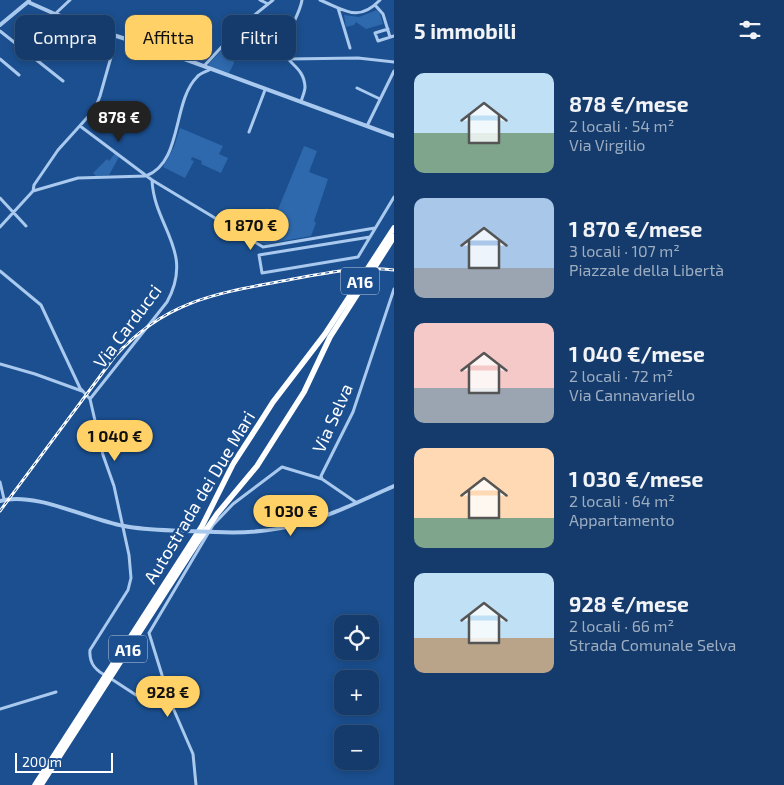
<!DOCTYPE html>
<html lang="it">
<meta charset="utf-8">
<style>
:root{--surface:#143b6b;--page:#214673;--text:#f1f3f6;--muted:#9dadc1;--line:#33557e;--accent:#ffd166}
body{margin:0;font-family:"Exo 2",sans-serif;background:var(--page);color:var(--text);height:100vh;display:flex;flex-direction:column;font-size:19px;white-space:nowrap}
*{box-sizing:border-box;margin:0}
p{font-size:16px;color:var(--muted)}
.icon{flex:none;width:28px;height:28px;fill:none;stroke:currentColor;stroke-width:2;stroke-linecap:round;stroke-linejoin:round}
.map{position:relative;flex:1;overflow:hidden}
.panel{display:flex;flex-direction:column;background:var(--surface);width:390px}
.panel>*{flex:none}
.hud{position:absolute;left:15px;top:15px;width:304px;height:45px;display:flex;gap:10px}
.buttons{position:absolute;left:334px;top:615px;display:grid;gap:10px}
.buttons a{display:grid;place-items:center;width:45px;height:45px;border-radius:10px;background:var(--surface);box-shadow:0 2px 8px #0003,0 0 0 1px var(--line);font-size:25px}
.scale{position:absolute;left:15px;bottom:12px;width:98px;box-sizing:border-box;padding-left:5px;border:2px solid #fff;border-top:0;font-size:14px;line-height:18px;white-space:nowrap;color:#fff;-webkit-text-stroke:4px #1b4f8f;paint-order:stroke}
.price{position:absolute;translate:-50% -42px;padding:0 11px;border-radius:18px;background:var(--accent);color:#111;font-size:16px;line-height:32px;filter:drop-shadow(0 1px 2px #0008)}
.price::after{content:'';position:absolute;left:50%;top:30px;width:15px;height:11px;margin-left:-8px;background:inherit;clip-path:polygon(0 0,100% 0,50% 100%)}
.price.selected{background:#222;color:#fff}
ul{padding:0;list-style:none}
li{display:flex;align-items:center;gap:15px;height:125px;padding:0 20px}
li span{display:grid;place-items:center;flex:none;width:140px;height:100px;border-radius:10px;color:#555}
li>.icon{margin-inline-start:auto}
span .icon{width:60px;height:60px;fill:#fffc;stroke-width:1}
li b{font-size:21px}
h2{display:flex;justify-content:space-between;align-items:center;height:60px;padding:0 20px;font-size:21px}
.tag{padding:0 18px;border-radius:10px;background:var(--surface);box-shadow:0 2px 8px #0003,0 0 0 1px var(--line);font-size:18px;line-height:45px}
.tag.selected{background:var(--accent);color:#111}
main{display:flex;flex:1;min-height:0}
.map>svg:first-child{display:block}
</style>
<main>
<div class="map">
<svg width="394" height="785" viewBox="0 0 394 785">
<rect width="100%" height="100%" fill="#1b4f8f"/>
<path fill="#2e69ad" d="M377,10L380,14L383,24L366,29L356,22L354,25L346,27L344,15L359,17Z
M222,50L233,60L234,63L229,73L211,67L208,64Z
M180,128L223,146L219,154L228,158L221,173L201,164L202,161L192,157L191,160L194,161L185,178L163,167L174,147Z
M304,146L317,151L309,172L328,179L314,221L316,223L311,236L266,244L261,243L252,237L266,208L277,212Z
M115,153L119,157L109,175L96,176L93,173L107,159L109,161Z"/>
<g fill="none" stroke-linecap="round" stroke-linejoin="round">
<path stroke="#a9c9ee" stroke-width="3" d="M260,0L268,4
M320,0C345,10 358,23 380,0
M375,5L383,14L390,37
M338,8L350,48
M55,14L70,0
M388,29L375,33L378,41L394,36
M0,31L63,81
M0,59L19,75
M288,59L358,58L394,62
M204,66L241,26L273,0
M357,88L380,99
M301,102C302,97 305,92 305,87C304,66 286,64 285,51C283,38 300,15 302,0
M80,126L152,180L263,247L375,228
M367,126L394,71
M249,132L265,90
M33,191L78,178L146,176C183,162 172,102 197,77C200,73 206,72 211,69
M0,198L26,226
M0,227L33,191L34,185L58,150L95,109L100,96L111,57L112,35
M370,237L259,255L262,273L358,257C370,237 382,217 394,197
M0,271L41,305L80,388L90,399
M0,364L35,374L82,391
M90,399L103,455L114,486L129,555L131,578L128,590L90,650C89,661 93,668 103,674
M90,399L167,302C195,251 154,227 152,180
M0,482L4,499
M357,503L322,479L321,476L353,412L394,289
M113,680L136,695L160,697L170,701L193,754L196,785
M170,701L149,633L213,525L233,504L282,467L322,479
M0,709L56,692"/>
<path stroke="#a9c9ee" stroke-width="4" d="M28,2L55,14L107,33L160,50L394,136
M0,25L29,1
M0,501C35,491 89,520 124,526C144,530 165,530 185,531
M216,532C289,536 330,515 394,486"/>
<path stroke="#fff" stroke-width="5.5" d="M35,785L202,526L233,464L259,424L273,402L325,334L394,228
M41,785L197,543L217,514L257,466L276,436L304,392L330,337L394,237"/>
<defs>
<path id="rail" d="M0,511L115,356C166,300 218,293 288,280C324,273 358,266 394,270"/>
</defs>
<use href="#rail" stroke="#fff" stroke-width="3"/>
<use href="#rail" stroke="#1b4f8f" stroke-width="1" stroke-dasharray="4" stroke-linecap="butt"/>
<path stroke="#a9c9ee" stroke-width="4" d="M185,531L216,532"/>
</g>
<g text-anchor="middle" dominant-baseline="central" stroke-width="5" stroke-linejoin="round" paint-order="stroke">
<g fill="#1b4f8f" stroke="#bbcadd" stroke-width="1">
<rect x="341" y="267.5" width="38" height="27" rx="4"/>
<rect x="109" y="635.5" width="38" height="27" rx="4"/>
</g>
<g font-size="16" font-weight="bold" fill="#fff">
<text x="360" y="281">A16</text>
<text x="128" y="649">A16</text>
</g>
<g font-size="18" fill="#fff" stroke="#1b4f8f">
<text transform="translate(127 326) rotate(-53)">Via Carducci</text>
<text transform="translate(332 418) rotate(-66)">Via Selva</text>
<text transform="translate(199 497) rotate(-59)">Autostrada dei Due Mari</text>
</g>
</g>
</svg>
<div class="buttons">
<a><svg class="icon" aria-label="locate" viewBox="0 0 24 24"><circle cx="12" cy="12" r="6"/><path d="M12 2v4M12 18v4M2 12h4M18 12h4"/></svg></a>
<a>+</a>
<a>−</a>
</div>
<div class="scale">200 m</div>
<b class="price selected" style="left:119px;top:143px">878 €</b>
<b class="price" style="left:251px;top:251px">1 870 €</b>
<b class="price" style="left:115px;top:462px">1 040 €</b>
<b class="price" style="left:291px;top:537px">1 030 €</b>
<b class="price" style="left:168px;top:718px">928 €</b>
<div class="hud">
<a class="tag">Compra</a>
<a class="tag selected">Affitta</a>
<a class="tag">Filtri</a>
</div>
</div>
<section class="panel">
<h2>5 immobili<svg class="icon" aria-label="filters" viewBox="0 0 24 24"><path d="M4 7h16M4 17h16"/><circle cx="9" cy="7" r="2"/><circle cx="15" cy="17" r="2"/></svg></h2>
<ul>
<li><span style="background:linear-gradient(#bfe0f5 60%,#7fa58c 0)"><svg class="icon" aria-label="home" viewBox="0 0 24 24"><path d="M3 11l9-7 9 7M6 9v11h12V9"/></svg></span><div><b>878 €/mese</b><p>2 locali · 54 m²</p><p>Via Virgilio</p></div></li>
<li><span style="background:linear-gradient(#a9c7e8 70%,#9aa5b1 0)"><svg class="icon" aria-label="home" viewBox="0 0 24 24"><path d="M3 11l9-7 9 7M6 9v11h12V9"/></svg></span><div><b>1 870 €/mese</b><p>3 locali · 107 m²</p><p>Piazzale della Libertà</p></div></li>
<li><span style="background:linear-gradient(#f6c9c9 65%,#9aa5b1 0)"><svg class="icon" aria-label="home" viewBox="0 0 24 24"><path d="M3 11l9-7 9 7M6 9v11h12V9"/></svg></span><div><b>1 040 €/mese</b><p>2 locali · 72 m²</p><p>Via Cannavariello</p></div></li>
<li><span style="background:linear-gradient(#ffd9b3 70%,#7fa58c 0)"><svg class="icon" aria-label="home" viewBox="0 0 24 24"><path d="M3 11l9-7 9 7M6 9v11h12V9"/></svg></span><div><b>1 030 €/mese</b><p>2 locali · 64 m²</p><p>Appartamento</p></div></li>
<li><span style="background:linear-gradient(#bfe0f5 65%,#b9a48a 0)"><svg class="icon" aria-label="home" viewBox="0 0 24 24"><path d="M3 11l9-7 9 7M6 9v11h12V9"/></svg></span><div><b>928 €/mese</b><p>2 locali · 66 m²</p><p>Strada Comunale Selva</p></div></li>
</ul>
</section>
</main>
